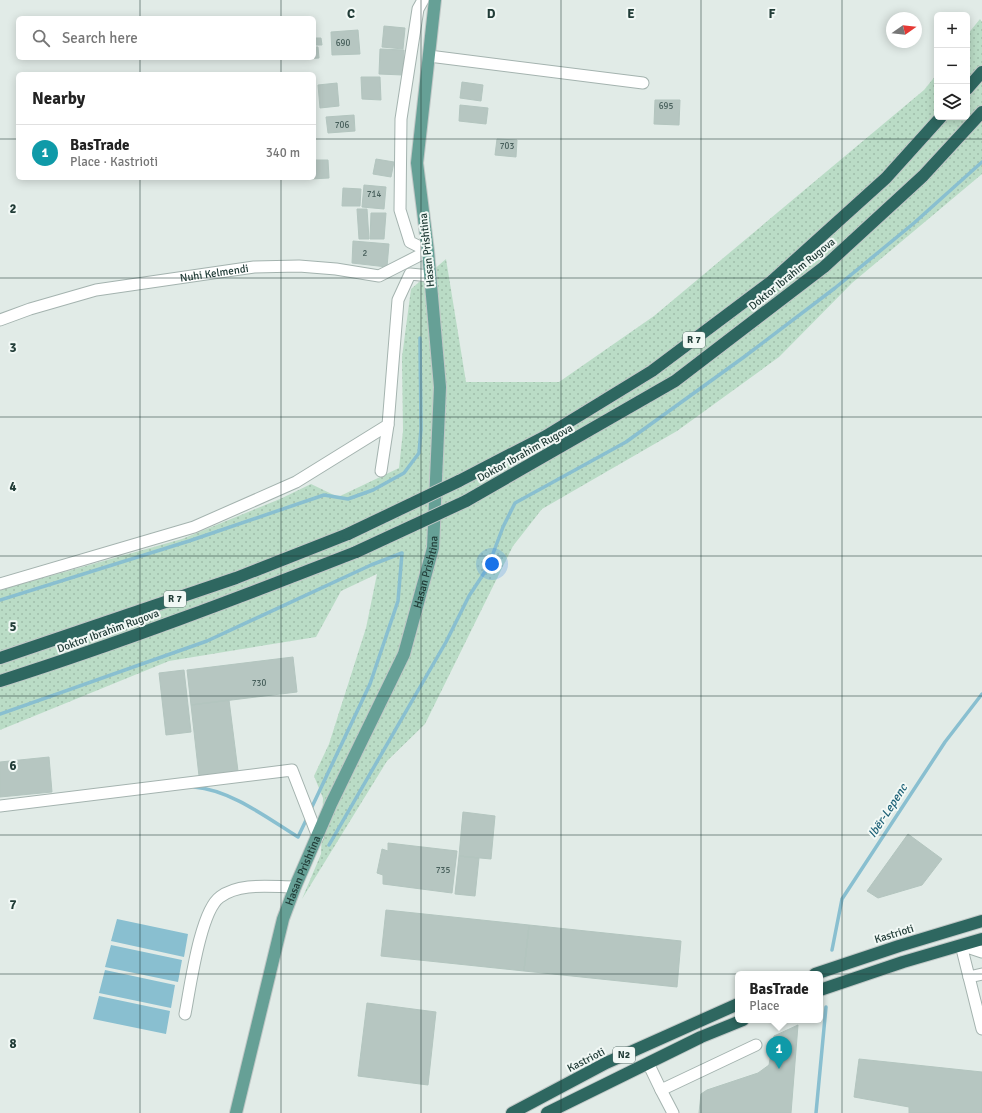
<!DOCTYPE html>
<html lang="en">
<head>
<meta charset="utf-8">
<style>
  :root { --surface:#fff; --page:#f2f2f2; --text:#222; --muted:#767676; --line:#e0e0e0; --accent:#0f766e }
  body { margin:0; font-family:Signika,sans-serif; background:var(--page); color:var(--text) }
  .controls { position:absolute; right:12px; top:12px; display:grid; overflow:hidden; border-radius:6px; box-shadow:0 2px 10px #0003 }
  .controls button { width:36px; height:36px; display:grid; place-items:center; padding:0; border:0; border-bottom:1px solid var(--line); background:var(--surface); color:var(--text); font:20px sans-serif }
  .compass { position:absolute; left:886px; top:12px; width:36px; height:36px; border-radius:50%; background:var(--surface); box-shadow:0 2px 10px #0003; rotate:76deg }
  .you { position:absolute; left:492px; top:564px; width:14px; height:14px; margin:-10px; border:3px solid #fff; border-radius:50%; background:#1a73e8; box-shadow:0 0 0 6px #1a73e833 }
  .badge { display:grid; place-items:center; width:26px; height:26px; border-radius:50%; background:var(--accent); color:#fff; font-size:13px; font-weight:700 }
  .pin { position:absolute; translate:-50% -33px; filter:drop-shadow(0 1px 2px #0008) }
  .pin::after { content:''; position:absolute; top:21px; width:14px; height:12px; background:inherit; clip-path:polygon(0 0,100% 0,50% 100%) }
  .popup { position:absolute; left:735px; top:971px; width:88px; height:52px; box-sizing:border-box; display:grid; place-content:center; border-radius:6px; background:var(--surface); filter:drop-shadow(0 1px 3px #0005); font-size:13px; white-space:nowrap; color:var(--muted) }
  .popup b { font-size:15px; color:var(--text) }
  .popup::after { content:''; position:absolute; left:50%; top:100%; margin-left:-8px; border:8px solid transparent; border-top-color:var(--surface) }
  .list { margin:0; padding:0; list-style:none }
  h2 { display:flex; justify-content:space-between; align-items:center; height:52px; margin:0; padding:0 16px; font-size:17px }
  h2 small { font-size:13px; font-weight:400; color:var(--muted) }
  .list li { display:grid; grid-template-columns:26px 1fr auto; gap:12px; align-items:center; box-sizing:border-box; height:56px; padding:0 16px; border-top:1px solid var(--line) }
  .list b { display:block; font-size:15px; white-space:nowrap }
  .list p { margin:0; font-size:13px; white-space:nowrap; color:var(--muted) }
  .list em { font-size:13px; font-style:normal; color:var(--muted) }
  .icon { flex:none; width:22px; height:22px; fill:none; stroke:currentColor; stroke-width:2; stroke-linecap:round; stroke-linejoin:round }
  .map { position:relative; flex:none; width:982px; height:1113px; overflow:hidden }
  .search { position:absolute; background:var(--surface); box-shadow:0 2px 10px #0003; left:16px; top:16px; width:300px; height:44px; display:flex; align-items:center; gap:10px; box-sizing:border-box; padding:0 14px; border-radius:6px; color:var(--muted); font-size:15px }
  .panel { position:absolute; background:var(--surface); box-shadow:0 2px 10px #0003; left:16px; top:72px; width:300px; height:108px; border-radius:6px }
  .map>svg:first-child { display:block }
</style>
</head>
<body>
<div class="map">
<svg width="982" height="1113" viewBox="0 0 982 1113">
  <defs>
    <pattern id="grass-dots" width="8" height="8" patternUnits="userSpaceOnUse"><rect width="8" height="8" fill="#badcc6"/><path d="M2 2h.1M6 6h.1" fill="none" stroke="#a0beab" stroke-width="1.8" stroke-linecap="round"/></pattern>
  </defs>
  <rect width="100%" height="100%" fill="#e1ebe7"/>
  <path fill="url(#grass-dots)" d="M980,19L982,22V174L852,283L779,357L677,431L542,509L513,546L425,724L387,761L302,899L321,854L323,798L314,776L329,744L366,628L377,574L341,591L316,637L169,661L0,730V590L182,539L280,499L311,484L338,497L399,468L403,431L402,357L411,289L446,259L466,382H559L654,316L924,90L937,74V117H967V35Z"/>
  <path fill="#89bfd0" d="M117,919L188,934L184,957L111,941Z
    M111,945L182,960L178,982L105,967Z
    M105,970L175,985L171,1008L99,993Z
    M99,996L170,1011L166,1034L93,1019Z"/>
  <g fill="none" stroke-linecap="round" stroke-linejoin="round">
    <path stroke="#89bfd0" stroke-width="3.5" d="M0,600L189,541L324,495L348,499L373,490L404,473L419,453L421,429L420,338
      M0,714L207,641L371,565L402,553L398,601L370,684L310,811
      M194,787C231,790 267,818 298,837L308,816
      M329,845L446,642L469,596L488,567L503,527L515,503L626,442L744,357L835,288L914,223L982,162
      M832,950L842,899L945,742L982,694
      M816,1113L826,1007"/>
  </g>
  <path fill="#b6c6c1" stroke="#b3c5bf" d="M384,26L405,28L403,49L382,47Z
    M358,30L360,54L332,55L331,32Z
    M314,38H321L322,45H314Z
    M314,47H318L319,58L304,59L314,58Z
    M380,49L404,50L403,75L379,74Z
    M361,77H380L381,100L362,99Z
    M462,82L483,85L481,101L460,98Z
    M337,83L339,106L320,108L318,85Z
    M655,100H680L679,125L654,124Z
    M460,105L488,108L486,124L459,121Z
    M354,115L355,131L328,133L326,117Z
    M497,139L517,140L516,157L495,155Z
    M376,159L394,162L391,177L373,174Z
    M314,160H328L329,178L310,179L314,178Z
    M364,185L386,187L384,209L362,207Z
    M343,188L361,189L360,206H342Z
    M357,209H367L369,239H359Z
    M371,213H386L384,239H370Z
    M353,241L389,244L387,267L352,263Z
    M293,657L297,692L191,705L187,670Z
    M184,670L191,732L166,735L159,673Z
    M229,700L238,771L199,776L191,705Z
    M49,757L52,792L0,797V762Z
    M463,812L495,816L491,859L459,856Z
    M908,834L942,859L922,885L878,898L867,891Z
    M388,843L457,851L452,893L383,884V875L377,873L382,849L388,851Z
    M459,856L479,858L475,896L455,894Z
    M386,910L529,925L524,971L381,956Z
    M529,925L681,941L677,987L524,971Z
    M367,1003L436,1012L428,1085L358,1076Z
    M798,1025L791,1113H699L701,1094L707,1090L758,1073L769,1065L774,1036Z
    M859,1059L982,1072V1113H909V1107L854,1097Z"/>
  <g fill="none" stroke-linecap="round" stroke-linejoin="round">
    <defs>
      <g id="minor">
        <path d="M423,0L418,9L401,119L400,210L410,242L428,251"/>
        <path d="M429,56L643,83"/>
        <path id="s1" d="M0,320L30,309L96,290L254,267L299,266L336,269L379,276L428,251"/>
        <path d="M381,471L388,425"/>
        <path d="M0,584L194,527L296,482L388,425L398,300L410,274L430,276"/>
        <path d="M0,806L292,770L318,837"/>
        <path d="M982,952L961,945L982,1029"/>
        <path d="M969,977L982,974"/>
        <path d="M185,1014C190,989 200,911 220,897C240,882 271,887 295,887"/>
        <path d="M648,1063L661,1090L756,1045"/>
        <path d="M661,1090L673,1113"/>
      </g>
      <g id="major">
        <path id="s2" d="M236,1113L283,919L295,887L331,804L404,654L433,548L440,387L428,251L417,163L435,0"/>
      </g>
      <path id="highway" d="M967,89L982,72
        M459,481L546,436L652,371L772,281L886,178L941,117
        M466,501L675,381L824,267L923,176L982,112
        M0,658L236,578L348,534
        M0,681C120,643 238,598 356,552
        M815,974L899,946L982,921
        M820,990L903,962L982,939
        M512,1113L606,1063L738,1004
        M547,1113L701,1037L743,1020"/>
    </defs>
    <use href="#minor" stroke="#a4b3af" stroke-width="13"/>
    <use href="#major" stroke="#c1c8c7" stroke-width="14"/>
    <use href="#highway" stroke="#c1c8c7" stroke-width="14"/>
    <use href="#minor" stroke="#fff" stroke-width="11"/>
    <use href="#major" stroke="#66a096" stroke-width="12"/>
    <use href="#highway" stroke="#2e6760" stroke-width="12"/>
    <defs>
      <path id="highway-bridge" d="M348,534L459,481
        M356,552L466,501"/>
    </defs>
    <use href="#highway-bridge" stroke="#c1c8c7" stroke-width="14" stroke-linecap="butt"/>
    <use href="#highway-bridge" stroke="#2e6760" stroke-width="12"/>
  </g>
  <path fill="none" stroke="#213c37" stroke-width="1" stroke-opacity="0.55" d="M140,0V18M281,0V18M421,0V1113M561,0V1113M701,0V1113M842,0V1113M140,58V74M281,58V74M0,139H18M314,139H982M140,178V1113M281,178V1113M0,278H982M0,417H982M0,556H982M0,696H982M0,835H982M0,974H982"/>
  <g text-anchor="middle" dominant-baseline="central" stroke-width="4" stroke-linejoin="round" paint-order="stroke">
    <g font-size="9" fill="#465e5a">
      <text x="343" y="43">690</text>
      <text x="666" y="106">695</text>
      <text x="342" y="125">706</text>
      <text x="507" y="146">703</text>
      <text x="374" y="194">714</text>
      <text x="365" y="253">2</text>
      <text x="259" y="683">730</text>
      <text x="443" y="870">735</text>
    </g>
    <g fill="#f1f8f5" stroke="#5f7470" stroke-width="1">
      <rect x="683" y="332" width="22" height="16" rx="3"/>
      <rect x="164" y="591" width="22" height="16" rx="3"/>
      <rect x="613" y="1047" width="22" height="16" rx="3"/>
    </g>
    <g font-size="10" font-weight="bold" fill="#213c37">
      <text x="694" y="340">R 7</text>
      <text x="175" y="599">R 7</text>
      <text x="624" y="1055">N2</text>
    </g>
    <g font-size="11" fill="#213c37" stroke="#f1f8f5">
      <text transform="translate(427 250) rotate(-96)">Hasan Prishtina</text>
      <text stroke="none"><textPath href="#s1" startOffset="220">Nuhi Kelmendi</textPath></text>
      <text transform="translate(792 274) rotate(-39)">Doktor Ibrahim Rugova</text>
      <text transform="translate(525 453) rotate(-29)">Doktor Ibrahim Rugova</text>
      <text stroke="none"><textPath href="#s2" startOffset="576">Hasan Prishtina</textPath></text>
      <text transform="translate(108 631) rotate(-20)">Doktor Ibrahim Rugova</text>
      <text stroke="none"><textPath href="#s2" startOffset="252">Hasan Prishtina</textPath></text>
      <text transform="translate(894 934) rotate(-17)">Kastrioti</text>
      <text transform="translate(586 1060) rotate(-27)">Kastrioti</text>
    </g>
    <g font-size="12" font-style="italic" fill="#1c6076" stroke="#f1f8f5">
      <text transform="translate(888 811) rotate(-57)">Ibër-Lepenc</text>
    </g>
  </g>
  <g font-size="13" text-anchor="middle" font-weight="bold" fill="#213c37" stroke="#f1f8f5" stroke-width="4" stroke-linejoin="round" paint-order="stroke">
    <text x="351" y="18">C</text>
    <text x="491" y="18">D</text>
    <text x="631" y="18">E</text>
    <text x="772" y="18">F</text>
    <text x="13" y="213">2</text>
    <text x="13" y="352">3</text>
    <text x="13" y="491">4</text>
    <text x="13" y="631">5</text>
    <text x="13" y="770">6</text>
    <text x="13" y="909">7</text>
    <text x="13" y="1048">8</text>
  </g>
</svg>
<div class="controls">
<button>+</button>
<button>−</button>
<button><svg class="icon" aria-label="layers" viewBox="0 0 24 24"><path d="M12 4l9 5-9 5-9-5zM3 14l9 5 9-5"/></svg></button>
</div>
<svg class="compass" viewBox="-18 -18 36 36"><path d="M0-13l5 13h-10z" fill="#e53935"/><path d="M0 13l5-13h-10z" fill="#767676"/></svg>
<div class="you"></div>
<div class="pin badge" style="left:779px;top:1069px;background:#0f9aa8">1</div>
<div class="popup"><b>BasTrade</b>Place</div>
<div class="search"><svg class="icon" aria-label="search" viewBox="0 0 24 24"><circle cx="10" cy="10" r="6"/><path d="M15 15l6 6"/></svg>Search here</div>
<section class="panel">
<h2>Nearby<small></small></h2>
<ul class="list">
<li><span class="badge" style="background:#0f9aa8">1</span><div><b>BasTrade</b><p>Place · Kastrioti</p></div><em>340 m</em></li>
</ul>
</section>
</div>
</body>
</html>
